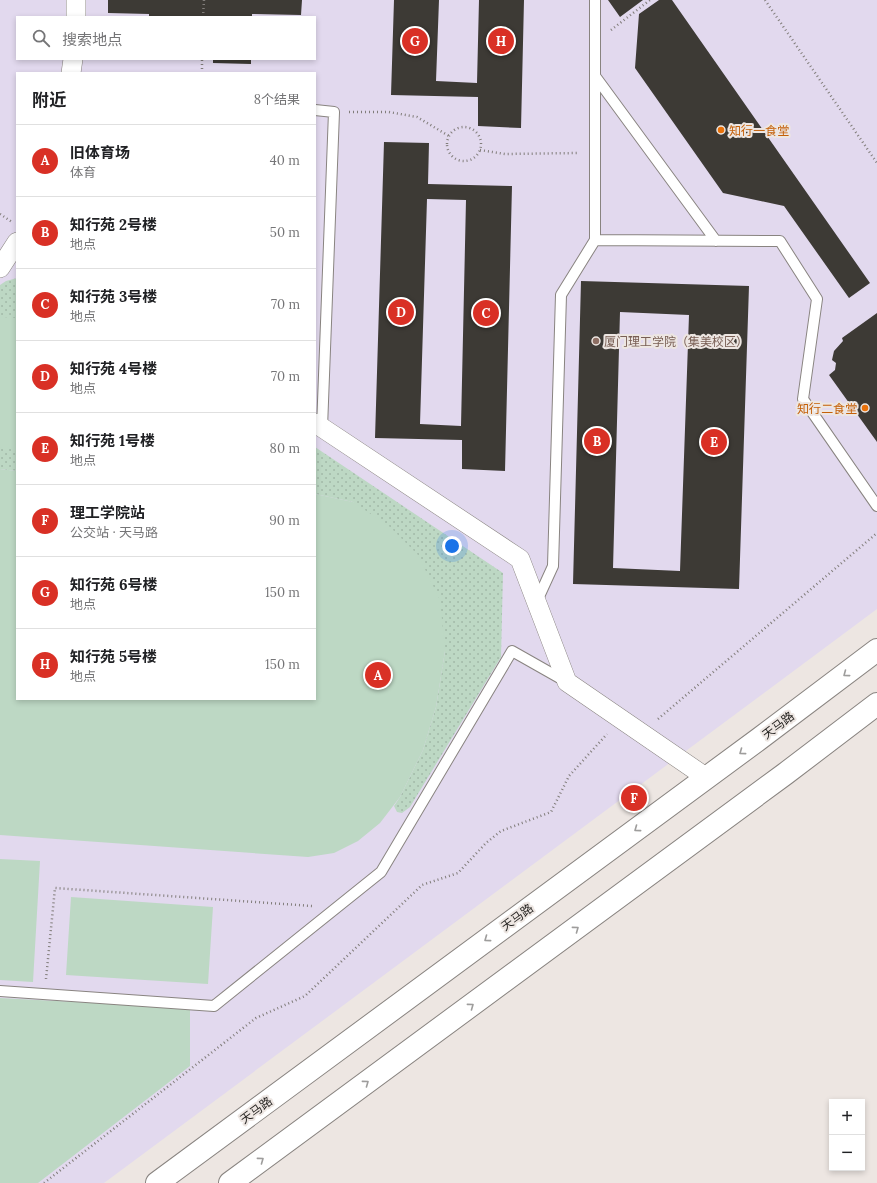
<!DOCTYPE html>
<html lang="zh">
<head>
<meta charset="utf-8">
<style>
  :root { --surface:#fff; --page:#f2f2f2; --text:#202124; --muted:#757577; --line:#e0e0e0; --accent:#d93025 }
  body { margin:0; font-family:Lora,"Noto Sans SC",serif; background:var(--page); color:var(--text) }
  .controls { position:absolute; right:12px; bottom:12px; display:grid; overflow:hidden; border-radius:0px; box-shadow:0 2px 6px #0003 }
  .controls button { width:36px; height:36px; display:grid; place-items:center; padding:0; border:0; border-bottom:1px solid var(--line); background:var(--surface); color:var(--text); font:20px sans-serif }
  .you { position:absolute; left:452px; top:546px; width:14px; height:14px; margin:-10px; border:3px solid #fff; border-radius:50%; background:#1a73e8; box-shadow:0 0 0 6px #1a73e833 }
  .badge { display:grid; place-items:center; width:26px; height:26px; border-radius:50%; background:var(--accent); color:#fff; font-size:13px; font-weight:700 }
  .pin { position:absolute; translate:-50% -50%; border:2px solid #fff; box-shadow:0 1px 4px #0006 }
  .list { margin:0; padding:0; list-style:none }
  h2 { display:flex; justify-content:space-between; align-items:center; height:52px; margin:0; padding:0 16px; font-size:17px }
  h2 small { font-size:13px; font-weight:400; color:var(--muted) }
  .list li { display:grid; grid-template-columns:26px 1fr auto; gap:12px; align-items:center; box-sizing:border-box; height:72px; padding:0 16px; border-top:1px solid var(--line) }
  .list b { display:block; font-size:15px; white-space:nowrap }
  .list p { margin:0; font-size:13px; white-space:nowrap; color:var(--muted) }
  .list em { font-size:13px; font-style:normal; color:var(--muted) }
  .icon { flex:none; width:22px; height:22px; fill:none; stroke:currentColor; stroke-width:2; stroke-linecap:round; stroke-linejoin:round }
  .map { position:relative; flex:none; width:877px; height:1183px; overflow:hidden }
  .search { position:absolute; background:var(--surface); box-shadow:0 2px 6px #0003; left:16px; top:16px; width:300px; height:44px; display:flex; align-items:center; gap:10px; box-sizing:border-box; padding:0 14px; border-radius:0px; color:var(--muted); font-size:15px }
  .panel { position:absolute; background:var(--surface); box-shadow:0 2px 6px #0003; left:16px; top:72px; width:300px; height:628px; border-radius:0px }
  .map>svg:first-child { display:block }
</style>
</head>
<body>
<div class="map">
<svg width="877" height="1183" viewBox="0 0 877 1183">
  <defs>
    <pattern id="grass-dots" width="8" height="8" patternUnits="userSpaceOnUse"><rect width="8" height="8" fill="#bdd8c4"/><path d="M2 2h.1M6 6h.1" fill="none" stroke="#a2b9a8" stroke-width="1.8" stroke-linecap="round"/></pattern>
  </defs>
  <rect width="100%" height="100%" fill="#ede6e2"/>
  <path fill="#e2d9ee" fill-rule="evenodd" d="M0,0H877V609L104,1183H0ZM17,17H315V59H17ZM17,73H315V699H17Z"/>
  <path fill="url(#grass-dots)" d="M17,278V471L0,469V285L6,281Z
    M315,447L503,573L501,657L410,807L402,813L397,812L394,806L400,797L423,750L436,707L445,651L353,502L315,494Z"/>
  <path fill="#bdd8c4" d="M0,317L17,318V449L0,447Z
    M0,469L17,471V699H315V494L353,502L390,527L418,555L440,600L445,651L436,707L423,750L400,797L380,823L358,841L334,853L308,857L0,835Z
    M0,859L40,861L33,982L0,980Z
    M71,897L213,907L208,984L66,975Z
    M0,998L190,1008V1066L38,1183H0Z"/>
  <path fill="#3d3a35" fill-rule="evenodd" d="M108,0H302L301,15L252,14V17H149V14L108,13Z
    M394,0H439L436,81L477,83L479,0H524L521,128L478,126V97L391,95Z
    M608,0H643L620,17Z
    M659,0H672L870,283L849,298L784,206L723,193L635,68L639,14Z
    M213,59H251V64L213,63Z
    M384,142L429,143L428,184L512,186L505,471L462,469V440L375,438ZM427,199L466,200L461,426L420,424Z
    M581,281L749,286L739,589L573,584ZM620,312L689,315L680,571L613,568Z
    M877,313V442L829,375L835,370L836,363L832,360L834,351L843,341L842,338Z"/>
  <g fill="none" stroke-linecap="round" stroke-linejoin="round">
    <defs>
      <path id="service" d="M595,76L716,241
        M315,110L334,112L322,428
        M595,240L780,241L817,299L803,399L877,506
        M537,601L553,566L561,295L595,240V0
        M0,991L214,1006L381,872L512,651L565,681"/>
      <path id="minor" d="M76,17V0
        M71,73L73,59
        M0,268L17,242
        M315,423L520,559L567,682L707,778"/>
      <path id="primary" d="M157,1183L759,739L877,650
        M230,1183L785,774L877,704"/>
    </defs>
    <use href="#service" stroke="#898480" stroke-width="12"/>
    <use href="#minor" stroke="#898480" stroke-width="20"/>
    <use href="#primary" stroke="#898480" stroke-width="24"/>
    <path stroke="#817d7a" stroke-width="2.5" stroke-dasharray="1 3" stroke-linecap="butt" d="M765,0L877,163
      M203,17L204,0
      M611,30L650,0
      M202,73V59
      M349,112H389L417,117L449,136
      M447 144a17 17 0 1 1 34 0a17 17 0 1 1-34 0Z
      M480,150L505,154L579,153
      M0,214L12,222
      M658,719L877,533
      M46,979L55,888L312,906
      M44,1183L256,1018L305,996L422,885L458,873L486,843L501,831L551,812L569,776L607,734"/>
    <use href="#service" stroke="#fff" stroke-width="10"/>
    <use href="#minor" stroke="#fff" stroke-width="19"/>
    <use href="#primary" stroke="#fff" stroke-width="22"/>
  </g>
  <defs><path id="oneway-chevron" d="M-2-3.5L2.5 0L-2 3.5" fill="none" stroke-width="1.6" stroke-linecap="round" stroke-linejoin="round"/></defs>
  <g stroke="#9e9d9c">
    <use href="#oneway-chevron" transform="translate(846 674) rotate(143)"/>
    <use href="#oneway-chevron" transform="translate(742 752) rotate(144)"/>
    <use href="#oneway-chevron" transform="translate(637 829) rotate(144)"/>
    <use href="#oneway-chevron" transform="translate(576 929) rotate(-36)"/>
    <use href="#oneway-chevron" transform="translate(487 939) rotate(144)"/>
    <use href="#oneway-chevron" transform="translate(471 1006) rotate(-36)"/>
    <use href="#oneway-chevron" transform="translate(366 1083) rotate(-36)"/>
    <use href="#oneway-chevron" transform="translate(261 1160) rotate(-36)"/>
  </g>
  <g fill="#e8710a" stroke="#ede6e2" stroke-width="1.5">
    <circle cx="721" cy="130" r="4"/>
    <circle cx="865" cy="408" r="4"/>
  </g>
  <circle fill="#8d6e63" stroke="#ede6e2" stroke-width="1.5" cx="596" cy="341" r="4"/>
  <g text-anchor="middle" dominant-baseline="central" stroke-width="4" stroke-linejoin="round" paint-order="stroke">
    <g font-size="12" fill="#c56008" stroke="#ede6e2" text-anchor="start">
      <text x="729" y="130">知行一食堂</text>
      <text x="857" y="408" text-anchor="end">知行二食堂</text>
    </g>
    <g font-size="12" fill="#785e54" stroke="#ede6e2" text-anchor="start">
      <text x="604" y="341">厦门理工学院（集美校区）</text>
    </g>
    <g font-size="12" fill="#272523" stroke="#ede6e2">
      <text transform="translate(778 725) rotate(-37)">天马路</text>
      <text transform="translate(517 917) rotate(-36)">天马路</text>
      <text transform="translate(256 1110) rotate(-36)">天马路</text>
    </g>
  </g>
</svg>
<div class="controls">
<button>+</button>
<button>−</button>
</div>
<div class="you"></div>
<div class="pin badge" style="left:378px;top:675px">A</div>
<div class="pin badge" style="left:597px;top:441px">B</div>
<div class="pin badge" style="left:486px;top:313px">C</div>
<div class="pin badge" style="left:401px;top:312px">D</div>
<div class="pin badge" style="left:714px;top:442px">E</div>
<div class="pin badge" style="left:634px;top:798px">F</div>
<div class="pin badge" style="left:415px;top:41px">G</div>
<div class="pin badge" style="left:501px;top:41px">H</div>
<div class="search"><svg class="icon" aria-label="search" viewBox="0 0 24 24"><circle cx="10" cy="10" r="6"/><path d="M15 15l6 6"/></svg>搜索地点</div>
<section class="panel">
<h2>附近<small>8个结果</small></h2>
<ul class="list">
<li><span class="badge">A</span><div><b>旧体育场</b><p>体育</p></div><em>40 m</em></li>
<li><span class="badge">B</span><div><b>知行苑 2号楼</b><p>地点</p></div><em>50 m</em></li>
<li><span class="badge">C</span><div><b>知行苑 3号楼</b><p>地点</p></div><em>70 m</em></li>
<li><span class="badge">D</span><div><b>知行苑 4号楼</b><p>地点</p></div><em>70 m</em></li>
<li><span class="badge">E</span><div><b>知行苑 1号楼</b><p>地点</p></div><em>80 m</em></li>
<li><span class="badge">F</span><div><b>理工学院站</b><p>公交站 · 天马路</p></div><em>90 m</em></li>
<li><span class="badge">G</span><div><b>知行苑 6号楼</b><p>地点</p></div><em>150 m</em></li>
<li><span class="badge">H</span><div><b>知行苑 5号楼</b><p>地点</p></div><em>150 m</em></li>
</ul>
</section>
</div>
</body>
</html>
